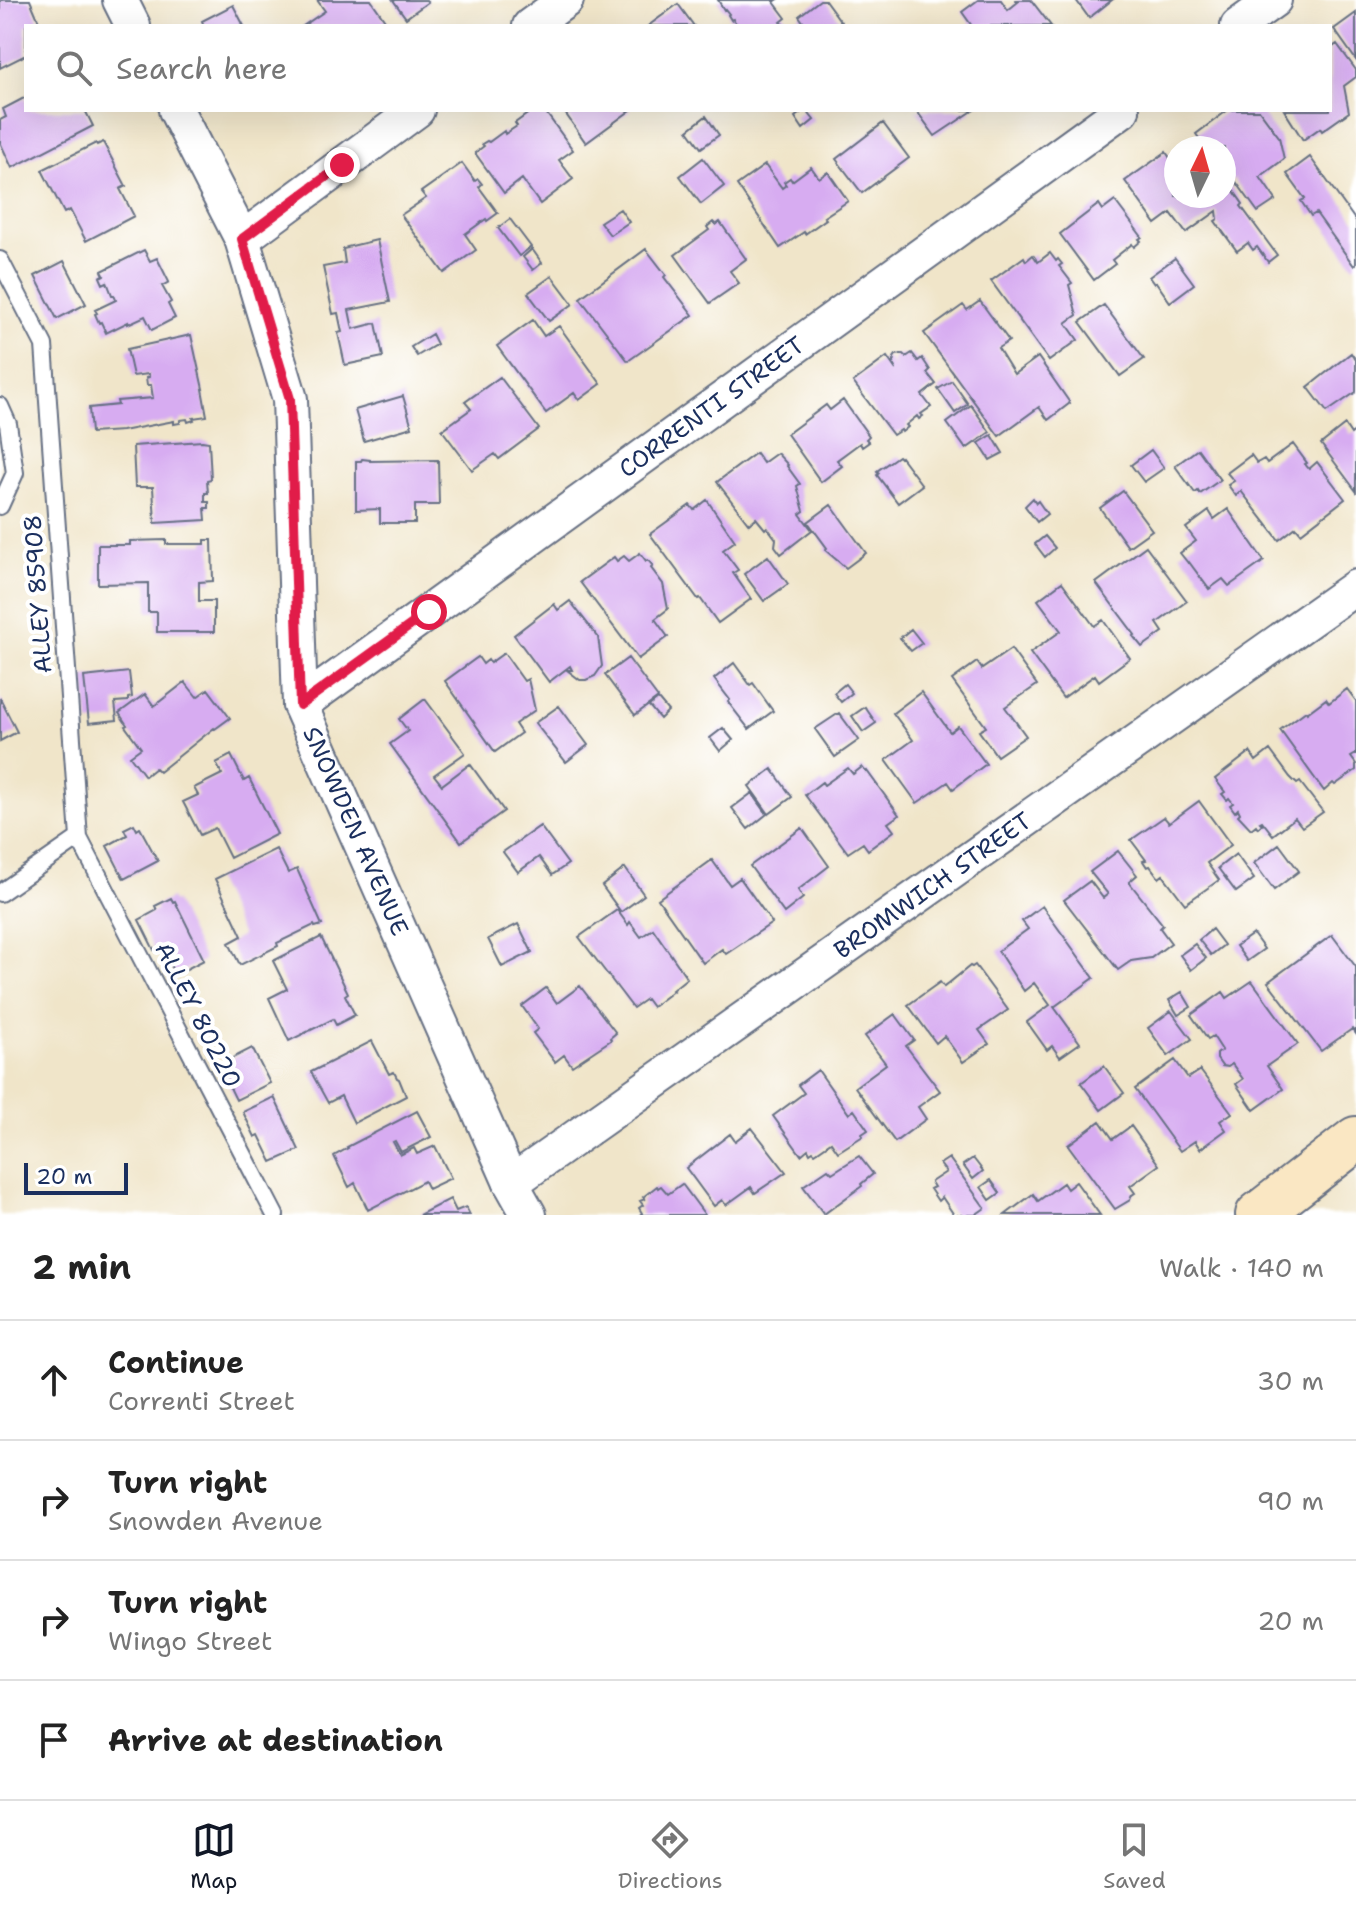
<!DOCTYPE html>
<html lang="en">
<head>
<meta charset="utf-8">
<style>
  :root { --surface:#fff; --page:#f6f6f6; --text:#222; --muted:#767676; --line:#e0e0e0; --accent:#111827 }
  body { margin:0; font-family:"Shantell Sans",sans-serif; background:var(--page); color:var(--text) }
  .compass { position:absolute; left:1164px; top:136px; width:72px; height:72px; border-radius:50%; background:var(--surface); box-shadow:0 8px 32px #0002; rotate:5deg }
  .scale { position:absolute; left:24px; bottom:20px; width:104px; box-sizing:border-box; padding-left:8px; border:4px solid #1b2f5e; border-top:0; font-size:22px; line-height:28px; white-space:nowrap; color:#1b2f5e; -webkit-text-stroke:6px #fff; paint-order:stroke }
  .stop { position:absolute; width:24px; height:24px; margin:-18px; border:6px solid #e11d48; border-radius:50%; background:#fff }
  .stop.end { background:#e11d48; border-color:#fff; box-shadow:0 2px 8px #0008 }
  .list { margin:0; padding:0; list-style:none }
  h2 { display:flex; justify-content:space-between; align-items:center; height:104px; margin:0; padding:0 32px; font-size:34px }
  h2 small { font-size:26px; font-weight:400; color:var(--muted) }
  .list li { display:grid; grid-template-columns:52px 1fr auto; gap:24px; align-items:center; box-sizing:border-box; height:120px; padding:0 32px; border-top:2px solid var(--line) }
  .list b { display:block; font-size:30px; white-space:nowrap }
  .list p { margin:0; font-size:26px; white-space:nowrap; color:var(--muted) }
  .list em { font-size:26px; font-style:normal; color:var(--muted) }
  .icon { flex:none; width:44px; height:44px; fill:none; stroke:currentColor; stroke-width:2; stroke-linecap:round; stroke-linejoin:round }
  .map { position:relative; flex:none; width:1356px; height:1215px; overflow:hidden }
  .search { position:absolute; background:var(--surface); box-shadow:0 8px 32px #0002; left:24px; right:24px; top:24px; height:88px; display:flex; align-items:center; gap:20px; box-sizing:border-box; padding:0 28px; border-radius:0px; color:var(--muted); font-size:30px }
  .sheet { height:584px; background:var(--surface) }
  nav { display:flex; justify-content:space-around; align-items:center; box-sizing:border-box; height:112px; border-top:2px solid var(--line); background:var(--surface); font-size:22px; color:var(--muted) }
  nav a { display:grid; justify-items:center; gap:4px }
  nav .on { color:var(--accent) }
  .map>svg:first-child { display:block }
</style>
</head>
<body>
<div class="map">
<svg width="1356" height="1215" viewBox="0 0 1356 1215">
  <rect width="100%" height="100%" fill="#fff"/>
  <filter id="ink" filterUnits="userSpaceOnUse"><feTurbulence type="fractalNoise" baseFrequency=".0125" numOctaves="2"/><feDisplacementMap in="SourceGraphic" scale="16" xChannelSelector="R" yChannelSelector="G"/><feConvolveMatrix kernelMatrix="1 2 1 2 8 2 1 2 1" color-interpolation-filters="sRGB"/></filter>
  <filter id="wash" filterUnits="userSpaceOnUse"><feTurbulence type="fractalNoise" baseFrequency=".006" numOctaves="4" result="noise"/><feDisplacementMap in="SourceGraphic" scale="32" xChannelSelector="R" yChannelSelector="G"/><feGaussianBlur stdDeviation="1.8" result="paint"/><feColorMatrix in="noise" values="0 0 0 0 0 0 0 0 0 0 0 0 0 0 0 0 0 1.4 0 .05"/><feComposite in="paint" operator="in"/></filter>
  <g filter="url(#wash)">
    <rect width="100%" height="100%" fill="#f0e5c9"/>
    <g id="blocks">
      <path fill="#d7acf1" d="M2,0H30L41,26H26V55L0,68V1Z
        M317,0H371L389,26H303L325,11Z
        M393,0H426L428,2L406,18Z
        M718,0H777L774,2L786,18L781,22L785,26H738L733,19L731,20L728,15L729,14L725,9L724,10Z
        M820,0H825L844,26H806L799,16Z
        M978,0H1001L1008,10L1018,2L1016,0H1031L1051,26H972L962,12Z
        M1076,0H1112L1089,18Z
        M678,4L694,26H648Z
        M233,5L244,26H204L202,21Z
        M1356,13V60L1334,29Z
        M1337,44L1356,70V77L1344,86L1349,112L1322,131L1320,128L1303,140L1284,110H1330V49Z
        M26,97V110H85L93,126L12,168L0,142V120L6,117L3,109Z
        M533,110H544L573,150L559,160L573,179L540,204L522,179L504,193L475,153L484,146L482,144L487,141L489,142L504,131L505,134L517,126L515,123Z
        M563,110H631L586,143Z
        M804,110H806L814,120L803,129L795,117Z
        M916,110H974L935,136Z
        M1228,110H1259L1279,137L1284,159L1260,177L1276,200L1258,212L1234,179L1231,181L1224,172V148H1206L1196,134Z
        M706,116L719,135L701,148L688,130Z
        M883,123L909,158L862,193L836,159Z
        M103,142L126,186L120,189L134,216L86,241L70,210L64,213L42,170L96,143L97,145Z
        M1166,152L1172,161L1176,158V196H1224V177L1243,204L1241,206L1277,255L1268,262L1257,247L1253,250L1248,243L1237,251L1215,221L1218,219L1217,211L1186,233L1171,213L1156,224L1125,181Z
        M1310,157L1356,221V264L1354,266L1316,213L1311,216L1301,201L1305,199L1287,174Z
        M703,158L724,186L701,204L680,176Z
        M462,163L475,181L478,179L482,184L479,187L498,213L487,221L486,219L465,234L476,250L444,273L401,215L426,198L421,192Z
        M765,165L782,188L786,185L784,182L790,178L792,181L811,167L819,178L828,172L848,201L824,217L826,219L805,234L804,232L780,248L737,185Z
        M1115,201L1142,237L1139,239L1141,241L1134,247L1132,244L1112,260L1115,264L1094,280L1060,234L1099,204L1103,210Z
        M620,209L629,222L610,235L600,222Z
        M510,219L531,247L519,256L498,228Z
        M713,222L716,225L720,222L746,259L730,271L739,283L710,303L675,255L709,230L707,227Z
        M377,240L390,302L349,310L353,329L376,323L383,357L345,365L338,333L342,332L338,313L333,314L323,267L345,263L343,249L348,248L347,247Z
        M532,249L542,263L533,270L523,257Z
        M646,249L666,275L664,277L693,315L628,361L580,298Z
        M144,250L150,261L157,258L169,282L162,286L171,302L168,304L175,318L152,330L145,316L128,324V322L106,333L101,322L99,323L95,314L97,313L95,310L116,300L114,295H112L107,282L103,284L100,277L104,275L102,271Z
        M1050,253L1056,261L1058,259L1062,264L1059,266L1072,283L1069,285L1077,315L1066,323L1078,340L1049,361L991,281L1024,257L1026,261L1033,255L1038,262Z
        M1175,258L1194,284L1170,302L1156,282L1154,284L1149,277Z
        M64,261L86,304L57,319L35,276Z
        M552,276L573,304L549,321L528,293Z
        M980,301L1009,341L998,348L1014,374L1038,357L1070,403L1048,420L1039,407L999,436L924,333L963,305L967,310Z
        M1104,305L1144,359L1120,376L1080,322Z
        M533,320L544,336L559,326L601,384L579,400L574,393L546,413L497,346Z
        M432,334L437,344L417,356L411,347Z
        M191,335L203,389H202L207,416L193,418L194,420L188,422L187,419L180,420V423L174,424V421L122,431L91,433L89,408L118,405L117,401L153,398L151,385H147L146,378L149,377V374L133,376L127,349Z
        M912,353L918,361L922,358L930,370L927,373L936,384L922,395L931,407L921,414L923,416L919,419L917,416L906,425L908,427L902,432L901,430L893,435L853,382L887,357L896,370L893,364L894,358L896,355L903,354L906,357Z
        M1351,353L1356,360V392L1327,412L1308,387Z
        M500,377L539,429L499,459L495,454L472,470L442,430L471,409L465,402Z
        M952,381L968,404L955,413L938,389Z
        M403,396L412,427L364,441L355,410Z
        M843,400L869,436L866,439L869,442L862,447L860,443L837,460L842,466L821,482L787,434L826,405L830,410Z
        M971,405L990,432L966,449L947,423Z
        M1345,425L1351,434L1356,430V491L1321,444Z
        M992,435L1003,453L990,460L979,443Z
        M202,441L209,442L211,479L207,480L208,493H205V502H209V508H205L206,520L155,523L153,487H135L133,446Z
        M1293,444L1307,463L1305,464L1309,469L1317,462L1345,499L1301,533L1296,527L1279,540L1241,491L1236,496L1228,485L1234,481L1227,473L1251,455L1257,463L1264,459L1267,463Z
        M1198,449L1220,480L1200,494L1198,491L1195,493L1175,466Z
        M1151,450L1164,468L1144,482L1131,465Z
        M756,453L763,463L777,453L788,465L787,466L800,484L797,486L804,511L800,514L812,530L781,554L775,546L776,539L767,527L765,529L756,518L749,524L717,482Z
        M898,456L900,458L901,457L922,485L898,503L877,475L879,473L877,471Z
        M362,459L370,460V461L438,460L439,505H415V523H380V509L356,510V461H361Z
        M1123,491L1152,530L1128,547L1100,508Z
        M1033,498L1036,503L1038,501L1047,514L1037,522L1025,506Z
        M707,500L735,541L723,550L738,570L733,573L751,599L718,623L700,598L698,599L650,534L690,505L694,510Z
        M831,505L866,553L846,568L825,550L827,548L808,522Z
        M1228,509L1264,561L1229,586L1223,579L1209,589L1189,562L1188,563L1180,553L1196,541L1186,528L1209,511L1214,519Z
        M1045,536L1055,548L1045,557L1035,544Z
        M166,540V544H205V540H212L213,581L199,582V601H214V632H157V612H148V583L98,584V545H130V541Z
        M1146,546L1187,601L1157,623L1163,632L1142,647L1133,636L1135,635L1096,583Z
        M640,553L646,561L648,560L653,566L651,568L663,584L668,609L655,619L668,637L638,659L580,582L614,557L617,561L624,556L629,561Z
        M768,556L788,584L764,601L744,574Z
        M1062,582L1094,626L1103,620L1130,658L1099,681L1095,675L1063,698L1030,653L1061,631L1038,600Z
        M570,601L598,637L602,666L595,676L586,680H580L567,670H572L570,666L549,682L514,635L554,604L558,610Z
        M911,629L922,643L911,651L900,638Z
        M1011,649L1037,685L1005,707L1026,736L997,756L979,731L986,727L952,680L977,662L982,669Z
        M504,653L524,681L528,679L535,710L515,724L521,733L495,752L445,681L478,657L483,664L488,660L490,663Z
        M628,658L658,698L635,715L605,675Z
        M734,663L750,685L753,683L773,711L749,729L728,702L730,700L714,679Z
        M129,672L132,697L128,698V701L115,702L117,720L89,723L84,677Z
        M185,682L197,697L208,689L230,718L215,729L214,728L159,772L155,768L145,776L130,756L141,748L125,726L127,725L119,713L145,694L154,706Z
        M845,684L852,693L841,702L834,693Z
        M1347,689L1356,701V754L1351,757L1356,764V770L1335,785L1333,783L1324,791L1280,730L1306,711L1307,713L1326,699L1329,703Z
        M921,692L950,732L958,726L986,764L953,789L948,782L917,803L886,760L913,740L893,713Z
        M0,698L17,732L0,741Z
        M425,699L465,753L434,775L442,785L470,764L504,811L461,842L390,744L408,731L399,719Z
        M658,699L668,711L660,719L649,706Z
        M559,706L588,745L566,762L535,723Z
        M865,707L876,723L863,732L852,716Z
        M839,713L859,740L835,757L815,729Z
        M723,728L733,740L720,751L710,738Z
        M1270,750L1290,777L1297,784L1300,782L1323,812L1302,827L1295,818L1273,835L1262,821L1260,822L1262,824L1258,828L1256,825L1251,829L1238,815L1240,813L1238,809L1235,812L1230,805L1233,803L1229,798L1227,800L1222,794L1225,792L1215,779L1250,752L1256,761Z
        M231,755L244,781L249,778L277,834L230,858L215,828L200,835L183,802L198,795L194,788L222,774L216,763Z
        M862,767L866,772L867,771L899,815L888,823L894,831L868,850L863,843L848,853L805,795L822,782L824,785L848,768L853,774Z
        M772,769L792,797L769,814L749,786Z
        M752,793L767,814L748,829L732,808Z
        M1199,801L1231,845L1207,863L1219,880L1185,904L1163,875L1159,878L1150,866L1147,867L1143,861L1146,860L1131,840L1164,817L1169,823Z
        M134,824L137,830L140,828L158,861L124,879L107,846L127,835L124,829Z
        M540,826L568,864L552,875L539,857L518,872L503,852Z
        M802,828L829,866L798,890L803,898L784,913L750,866Z
        M1279,844L1299,871L1274,890L1254,863Z
        M276,849L288,873L297,869L322,925L315,927L314,925L277,943L278,946L240,965L229,943L242,936L215,879Z
        M1118,851L1137,875L1129,882L1163,925L1160,928L1171,943L1151,958L1131,961L1118,970L1064,900L1090,881L1103,898L1108,894L1090,872Z
        M1236,854L1254,879L1236,892L1218,868Z
        M712,860L730,885L740,878L772,923L726,954L722,949L703,963L658,899Z
        M625,868L644,895L621,912L602,886Z
        M171,898L173,902L175,901L204,960L175,975L161,947L154,950L139,920L157,910L155,906Z
        M1042,906L1094,978L1054,1007L1080,1043L1060,1057L1052,1046L1047,1050L1027,1022L1050,1005L1034,983L1024,991L998,951L1028,929L1022,921Z
        M617,910L628,925L630,922L641,937L653,929L687,978L672,990L673,991L652,1007L646,999L633,1008L579,937Z
        M518,924L532,952L502,967L488,939Z
        M1212,929L1224,945L1211,955L1199,940Z
        M1253,934L1264,949L1247,961L1236,946Z
        M1332,935L1356,967V1034L1352,1029L1321,1051L1268,982Z
        M321,937L348,993L345,995L355,1015L336,1025L333,1019L289,1041L269,998L287,989L273,961Z
        M1195,944L1206,958L1191,970L1180,955Z
        M975,965L1008,1010L979,1030L989,1044L963,1062L944,1036L936,1043L908,1005L940,982L944,987L970,966L972,967Z
        M1252,981L1298,1044L1267,1066L1283,1089L1254,1110L1236,1084L1243,1079L1232,1064L1228,1067L1222,1066L1217,1059V1054L1222,1050L1213,1036L1208,1039L1191,1015L1223,992L1227,998Z
        M580,986L616,1033L610,1038L611,1040L572,1066L564,1055L555,1062L533,1033L538,1029L522,1006L546,988L557,1003Z
        M1182,992L1191,1007L1178,1015L1169,1000Z
        M1171,1011L1192,1039L1168,1056L1148,1028Z
        M895,1014L914,1040L906,1046L940,1091L918,1107L926,1119L895,1142L855,1087L886,1064L865,1036Z
        M372,1041L389,1074L394,1072L397,1078L399,1079L406,1096L354,1123L341,1096L328,1103L311,1072Z
        M252,1048L270,1083L236,1100L219,1065Z
        M1175,1060L1188,1078L1200,1070L1232,1113L1220,1121L1226,1130L1200,1149L1195,1141L1180,1151L1135,1089Z
        M1104,1066L1124,1093L1101,1110L1081,1083Z
        M818,1070L849,1114L854,1110L868,1130L862,1134L863,1136L838,1152L831,1142L815,1153L813,1151L810,1153L808,1149L801,1155L773,1116L804,1093L798,1085Z
        M274,1097L299,1150L272,1162L259,1135L255,1137L243,1112Z
        M417,1111L431,1137L401,1152L395,1141L393,1142L400,1155L414,1148L417,1154L435,1146L451,1178L428,1189L424,1181L368,1210L355,1183L349,1187L334,1156L348,1148L347,1147Z
        M1100,1121L1113,1139L1131,1126L1159,1165L1130,1186L1135,1193L1132,1195L1130,1200L1115,1209L1068,1145Z
        M752,1128L786,1172L755,1193L751,1187L726,1205L722,1200L714,1206L686,1168L730,1134L735,1141Z
        M859,1156L873,1174L861,1184L862,1186L824,1214L803,1186L828,1169L832,1173Z
        M949,1158L985,1208L975,1215H954L942,1197L938,1201L930,1189L934,1187L931,1182L946,1172L940,1164Z
        M973,1158L983,1171L973,1179L963,1165Z
        M991,1180L1000,1193L990,1200L981,1187Z
        M1076,1182L1100,1215H1005L1033,1194L1038,1201L1063,1183L1067,1189Z
        M682,1184L705,1215H640L642,1213L639,1208L643,1205L640,1201L645,1199L643,1197L657,1186L658,1188L661,1186L668,1194Z
        M450,1199L456,1211L466,1207L470,1215H419Z"/>
    </g>
  </g>
  <g filter="url(#ink)">
    <use href="#blocks" fill-opacity="0" stroke="#666f83" stroke-width="2"/>
    <g fill="none" stroke-linecap="round" stroke-linejoin="round">
      <defs>
        <path id="lane" d="M0,260L44,345L79,838L275,1215
          M0,406L8,424L15,473L0,506
          M0,893L79,838"/>
        <g id="street">
          <path d="M120,0L133,26"/>
          <path d="M530,26L566,0"/>
          <path d="M1238,26L1274,0"/>
          <path id="s1" d="M176,110L242,239L290,399L300,705L511,1183L529,1215"/>
          <path d="M242,239L417,110"/>
          <path id="s2" d="M300,705L1122,110"/>
          <path id="s3" d="M511,1183L1356,587"/>
        </g>
        <path id="secondary" d="M1258,1215L1356,1139"/>
      </defs>
      <use href="#lane" stroke="#666f83" stroke-width="20"/>
      <use href="#street" stroke="#666f83" stroke-width="38"/>
      <use href="#secondary" stroke="#666f83" stroke-width="48"/>
      <use href="#lane" stroke="#fff" stroke-width="16"/>
      <use href="#street" stroke="#fff" stroke-width="34"/>
      <use href="#secondary" stroke="#fae7c3" stroke-width="44"/>
    </g>
  </g>
  <g fill="none" stroke-linecap="round" stroke-linejoin="round" filter="url(#ink)">
    <path stroke="#e11d48" stroke-width="10" d="M342,165L242,239L290,399L300,705L429,612"/>
  </g>
  <g text-anchor="middle" dominant-baseline="central" stroke-width="8" stroke-linejoin="round" paint-order="stroke">
    <g font-size="24" fill="#1b2f5e" stroke="#fff">
      <text stroke="none"><textPath href="#s2" startOffset="508">CORRENTI STREET</textPath></text>
      <text transform="translate(38 594) rotate(-94)">ALLEY 85908</text>
      <text stroke="none"><textPath href="#s1" startOffset="756">SNOWDEN AVENUE</textPath></text>
      <text stroke="none"><textPath href="#s3" startOffset="516">BROMWICH STREET</textPath></text>
      <text transform="translate(198 1015) rotate(63)">ALLEY 80220</text>
    </g>
  </g>
</svg>
<svg class="compass" viewBox="-18 -18 36 36"><path d="M0-13l5 13h-10z" fill="#e53935"/><path d="M0 13l5-13h-10z" fill="#767676"/></svg>
<div class="scale">20 m</div>
<div class="stop" style="left:429px;top:612px"></div>
<div class="stop end" style="left:342px;top:165px"></div>
<div class="search"><svg class="icon" aria-label="search" viewBox="0 0 24 24"><circle cx="10" cy="10" r="6"/><path d="M15 15l6 6"/></svg>Search here</div>
</div>
<section class="sheet">
<h2>2 min<small>Walk · 140 m</small></h2>
<ul class="list">
<li><svg class="icon" aria-label="ahead" viewBox="0 0 24 24"><path d="M12 20V5M6 11l6-6 6 6"/></svg><div><b>Continue</b><p>Correnti Street</p></div><em>30 m</em></li>
<li><svg class="icon" aria-label="right" viewBox="0 0 24 24"><path d="M7 20v-9h11M14 6l5 5-5 5"/></svg><div><b>Turn right</b><p>Snowden Avenue</p></div><em>90 m</em></li>
<li><svg class="icon" aria-label="right" viewBox="0 0 24 24"><path d="M7 20v-9h11M14 6l5 5-5 5"/></svg><div><b>Turn right</b><p>Wingo Street</p></div><em>20 m</em></li>
<li><svg class="icon" aria-label="arrive" viewBox="0 0 24 24"><path d="M6 21V4h12l-3 4 3 4H6"/></svg><div><b>Arrive at destination</b></div></li>
</ul>
</section>
<nav>
<a class="on"><svg class="icon" aria-label="map" viewBox="0 0 24 24"><path d="M3 6l6-2 6 2 6-2v14l-6 2-6-2-6 2zM9 4v14M15 6v14"/></svg>Map</a>
<a><svg class="icon" aria-label="directions" viewBox="0 0 24 24"><path d="M12 3l9 9-9 9-9-9zM9 14v-3h6M13 9l2 2-2 2"/></svg>Directions</a>
<a><svg class="icon" aria-label="saved" viewBox="0 0 24 24"><path d="M7 4h10v16l-5-4-5 4z"/></svg>Saved</a>
</nav>
</body>
</html>
